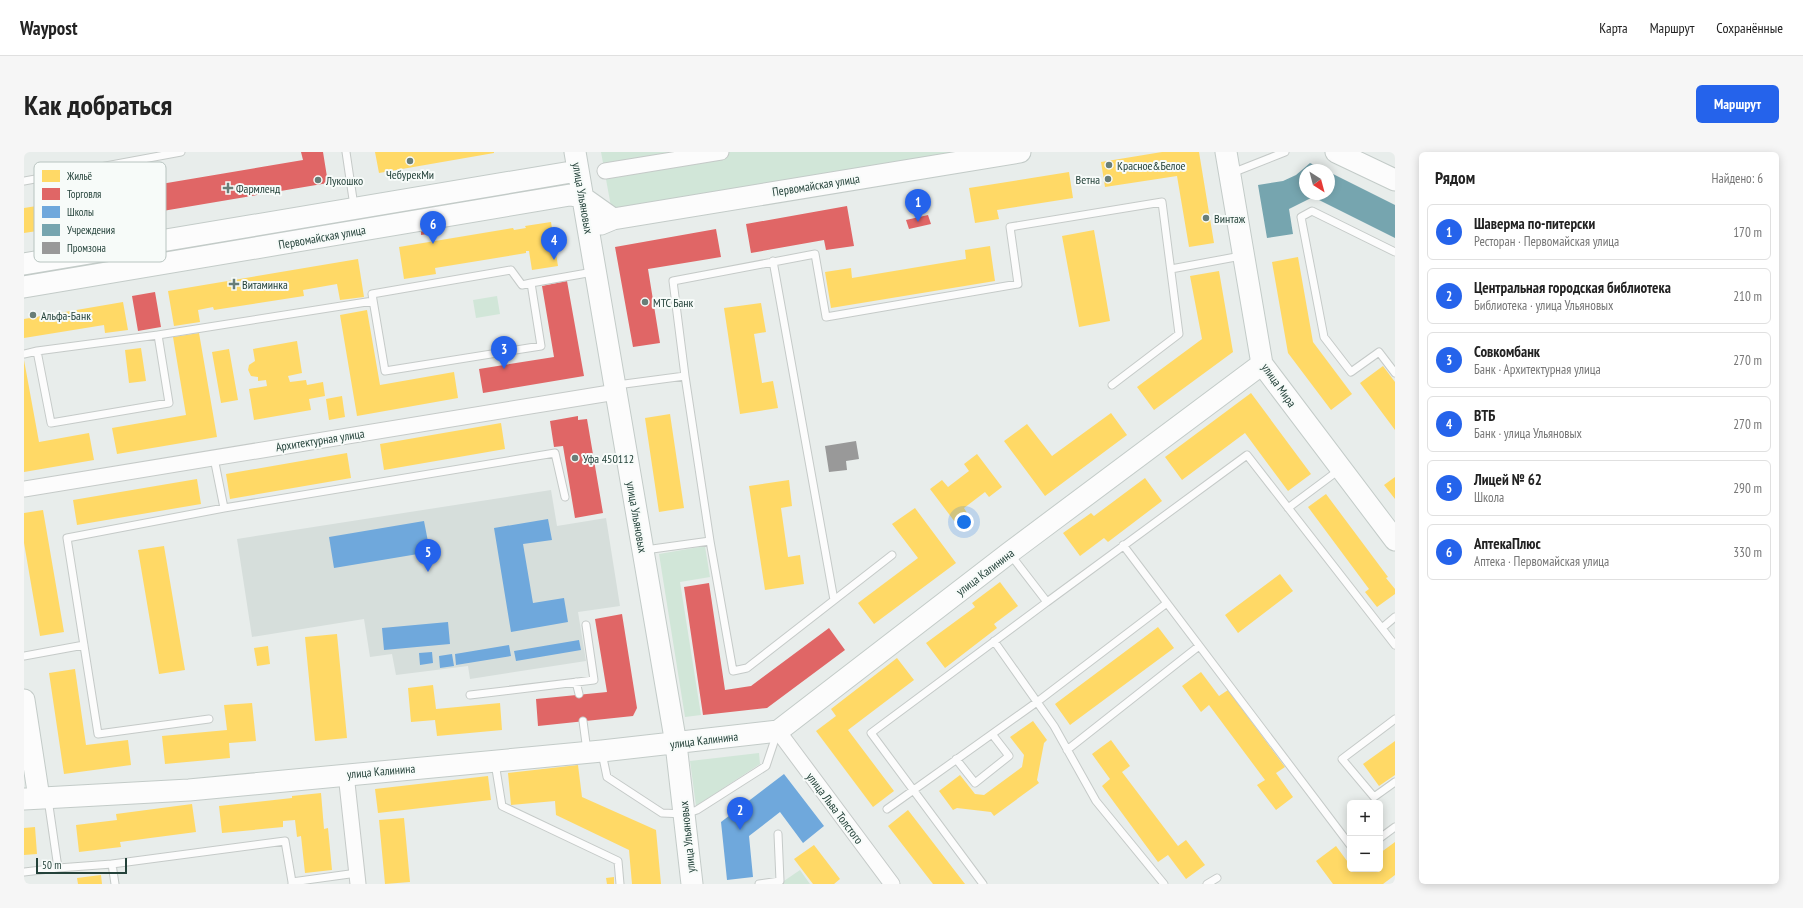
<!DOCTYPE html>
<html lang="ru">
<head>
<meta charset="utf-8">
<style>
  :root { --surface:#fff; --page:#f6f6f6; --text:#222; --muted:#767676; --line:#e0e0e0; --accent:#2563eb }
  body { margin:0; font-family:"PT Sans Narrow",sans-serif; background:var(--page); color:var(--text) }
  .controls { position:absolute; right:12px; bottom:12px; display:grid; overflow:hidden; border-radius:6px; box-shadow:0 2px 10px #0003 }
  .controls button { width:36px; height:36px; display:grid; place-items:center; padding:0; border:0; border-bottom:1px solid var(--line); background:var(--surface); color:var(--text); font:20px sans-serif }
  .compass { position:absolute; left:1275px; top:12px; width:36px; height:36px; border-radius:50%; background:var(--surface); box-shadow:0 2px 10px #0003; rotate:144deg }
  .scale { position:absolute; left:12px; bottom:10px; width:91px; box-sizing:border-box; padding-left:4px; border:2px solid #24423a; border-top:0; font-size:11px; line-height:14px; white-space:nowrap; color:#24423a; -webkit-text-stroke:3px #f7fbf9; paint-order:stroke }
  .you { position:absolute; left:940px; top:370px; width:14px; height:14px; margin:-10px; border:3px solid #fff; border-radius:50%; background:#1a73e8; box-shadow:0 0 0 6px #1a73e833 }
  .badge { display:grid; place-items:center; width:26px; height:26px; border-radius:50%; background:var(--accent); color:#fff; font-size:13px; font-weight:700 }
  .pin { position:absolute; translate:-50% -33px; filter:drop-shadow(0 1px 2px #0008) }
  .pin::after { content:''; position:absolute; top:21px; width:14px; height:12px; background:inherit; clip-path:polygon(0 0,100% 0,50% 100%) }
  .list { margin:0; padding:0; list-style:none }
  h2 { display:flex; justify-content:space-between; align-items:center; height:52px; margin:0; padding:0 16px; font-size:17px }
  h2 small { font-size:13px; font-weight:400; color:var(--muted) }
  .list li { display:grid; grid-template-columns:26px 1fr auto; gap:12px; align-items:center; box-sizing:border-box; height:56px; margin:0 8px 8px; padding:0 8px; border:1px solid var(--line); border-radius:6px }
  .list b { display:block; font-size:15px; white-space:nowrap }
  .list p { margin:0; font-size:13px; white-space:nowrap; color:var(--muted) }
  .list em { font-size:13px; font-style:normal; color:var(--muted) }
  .map { position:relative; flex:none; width:1371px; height:732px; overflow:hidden; border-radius:6px }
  header { display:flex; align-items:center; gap:24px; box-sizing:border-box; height:56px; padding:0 20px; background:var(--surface); border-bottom:1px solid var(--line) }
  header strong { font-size:19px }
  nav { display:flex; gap:22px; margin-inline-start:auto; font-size:14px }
  .intro { display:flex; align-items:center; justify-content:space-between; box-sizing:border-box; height:96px; padding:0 24px }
  h1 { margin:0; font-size:28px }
  .button { padding:10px 18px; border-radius:6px; background:var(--accent); color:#fff; font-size:14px; font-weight:700 }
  main { display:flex; gap:24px; padding:0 24px }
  aside { flex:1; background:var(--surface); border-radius:6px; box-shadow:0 2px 10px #0003 }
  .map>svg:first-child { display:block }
</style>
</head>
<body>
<header>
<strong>Waypost</strong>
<nav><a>Карта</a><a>Маршрут</a><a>Сохранённые</a></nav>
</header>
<div class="intro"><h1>Как добраться</h1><a class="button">Маршрут</a></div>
<main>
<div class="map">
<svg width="1371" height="732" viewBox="0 0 1371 732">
  <rect width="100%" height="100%" fill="#e8edeb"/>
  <path fill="#d6dedb" d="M527,338L533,374L582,366L596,454L554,460L562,509L446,527L444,514L372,523L368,502L346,505L340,467L228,485L213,387Z"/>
  <path fill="#d1e6d8" d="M577,0H961L588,60Z
    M473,144L476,162L452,166L449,148Z
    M681,394L686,425L656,430L677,563L661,565L635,402Z
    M735,601L736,612L672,654L666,609Z
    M776,718L786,732H758L757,731Z"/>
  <path fill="#ffd966" d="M351,0H470V1L355,21Z
    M1138,0H1175L1190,91L1165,95L1153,24L1081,35L1077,10Z
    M1045,20L1049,46L973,58L975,67L951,71L945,36Z
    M82,39L87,68L0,81V56L57,47L56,43Z
    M527,70L534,114L508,118L505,99H502V101L411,116L412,122L380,127L375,95L489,76L490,78L502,76L501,74Z
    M1070,78L1086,169L1055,175L1038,84Z
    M966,94L971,129L807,156L801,120L827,116L828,126L942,107L941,98Z
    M1274,105L1289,190L1328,242L1307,258L1264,201L1248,110Z
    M334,107L340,145L316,148L313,132L279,138L280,144L190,158L189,155L174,158L176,170L150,174L144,139Z
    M1195,119L1209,200L1130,258L1113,235L1178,187L1166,124Z
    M99,150L104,178L81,181L80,173L0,186V167Z
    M737,151L742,180L730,182L738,231L749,229L754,256L716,262L700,156Z
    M343,158L356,233L430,220L434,246L333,264L316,163Z
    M175,181L193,285L93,302L88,276L162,263L149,185Z
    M273,189L278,221L264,224L266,230L282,228L283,233L299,230L301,244L285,247L287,258L230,268L225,237L243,234L242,228L234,229V225L227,224L224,218L225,213L231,209L229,197Z
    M117,196L122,229L105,231L101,198Z
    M205,197L214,248L197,251L188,200Z
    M0,208L15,290L65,281L70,308L0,320Z
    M1359,214L1371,230V278L1336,231Z
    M1227,241L1287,322L1264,339L1221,281L1158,328L1141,305Z
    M318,244L321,265L305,268L302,247Z
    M1087,261L1103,283L1021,344L980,289L1003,272L1028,304Z
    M646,262L660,356L635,360L621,266Z
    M477,271L481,297L360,318L356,292Z
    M323,301L327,326L206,347L202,322Z
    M953,302L978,335L965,345L961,340L940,356L943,361L931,370L906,337L918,328L924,335L945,319L940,312Z
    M1371,325V347L1360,333Z
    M1121,326L1138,349L1084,390L1080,386L1056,404L1039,381L1067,361L1070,364Z
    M173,327L177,352L53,373L49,348Z
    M765,328L768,354L757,356L764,405L776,403L780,432L741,438L725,334Z
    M1302,342L1364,425L1362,426L1371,437V442L1353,455L1341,440L1345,437L1284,355Z
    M891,356L932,411L850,472L834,451L894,406L868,372Z
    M19,358L40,480L16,484L0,391V361Z
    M140,394L161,518L135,522L114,398Z
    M1256,422L1269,439L1214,481L1201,463Z
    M976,430L994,454L970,472L973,476L921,516L902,491L951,455L948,451Z
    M1134,475L1150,496L1046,573L1031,552Z
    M313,482L323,586L291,589L281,485Z
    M244,494L246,512L233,514L230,496Z
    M873,506L890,528L824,578L870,639L849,655L792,579L812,564L807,557Z
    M51,517L62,593L104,588L107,613L40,622L25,521Z
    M1177,520L1195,544L1204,538L1261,615L1252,621L1269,645L1252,658L1233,633L1241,628L1185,553L1177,560L1158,534Z
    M409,533L412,557L476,551L478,578L413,584L411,568L387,570L384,536Z
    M228,551L232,589L205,591L206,606L141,612L138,584L203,578L200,553Z
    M1009,569L1023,588L1020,591L1013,628L1015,631L970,664L967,660L933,656L929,658L915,639L936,623L951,642L960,643L998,615L1000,603L986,585Z
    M1087,588L1106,614L1098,620L1154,694L1162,688L1181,713L1162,727L1144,703L1134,710L1078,634L1086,627L1068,602Z
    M1371,589V623L1355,634L1339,612Z
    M554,613L558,645L632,678L637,732H608L605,698L532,663L531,649L487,653L484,621Z
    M464,624L467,648L354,661L351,637Z
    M297,641L300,677L304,676L308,718L281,721L277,684L273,685L271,668L259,669V675L198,681L195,654L268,646V644Z
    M168,652L172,680L96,690L97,695L55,700L52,673L93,668L92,662Z
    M884,658L941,732H909L864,674Z
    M380,666L386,730L361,732L355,668Z
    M11,675L13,702L0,703V676Z
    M1371,690V723L1359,732H1309L1292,709L1312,694L1326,713V717H1329L1331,720L1335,717H1356V701Z
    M790,693L816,727L810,732H789L770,707Z
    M77,723L78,732H54L53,726Z
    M590,725V732H583L582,726Z"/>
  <path fill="#e06666" d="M277,0H299L304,31L109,64L102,25L129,21L131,33L279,8Z
    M823,54L830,94L802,98L800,88L727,101L722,72Z
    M904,63L907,72L885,77L882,68Z
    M410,75L411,81L397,83V77Z
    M692,77L697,105L624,117L636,191L609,195L591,95Z
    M543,129L560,224L459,241L455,217L530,205L518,134Z
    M131,140L137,175L114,179L108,144Z
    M554,264V268L563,267L579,361L551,366L539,294L530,295L526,269Z
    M685,431L701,538L727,534L805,476L821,498L743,556L679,563L660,435Z
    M598,462L613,556L609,564L514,574L512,547L583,540L571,467Z"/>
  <path fill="#6fa8dc" d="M524,367L528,388L499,392L509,451L540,446L544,470L487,480L470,376Z
    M400,369L406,400L310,416L305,385Z
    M424,470L426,492L360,498L358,476Z
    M555,488L557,498L492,509L490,499Z
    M485,493L487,504L432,513L431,502Z
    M408,500L409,511L396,513L395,501Z
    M428,502L430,514L416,516L415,504Z
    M760,622L800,674L779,691L756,660L725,684L729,725L703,728L697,670Z"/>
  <path fill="#76a5af" d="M1286,11L1301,18H1281V42H1305V20L1371,53V86L1289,45L1265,57L1269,82L1243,86L1234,33L1259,29L1272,23Z"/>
  <path fill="#999" d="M832,289L835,307L822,309L823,318L805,320L801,294Z"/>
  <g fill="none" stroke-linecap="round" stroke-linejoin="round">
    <defs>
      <path id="lane" d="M322,0L330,54
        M1208,21L1261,0
        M0,29L157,0
        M1371,100L1288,59L1277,65L1300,185L1327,220L1355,200L1371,221
        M749,109L810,448
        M1147,117L1217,104
        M507,131L498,133L487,118L348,142L361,219L517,194L507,131L569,120
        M13,199L134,183
        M0,202L13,199L27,271L145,251L134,183L349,149
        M661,224L649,129L791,102L802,165L994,132L986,75L1138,50L1155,182L1088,233
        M593,233L661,224L686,389L621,398
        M190,306L200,356
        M1264,356L1315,318
        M686,389L709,519L723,516L868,403
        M1099,393L1326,693
        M986,402L1023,450L1223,303L1371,493
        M1358,476L1371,465
        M970,489L1030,574L1072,649L1140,732
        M0,504L60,493
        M552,530L555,542
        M446,543L570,528L562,473
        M185,567L74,582L43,386L200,356L531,301L541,345
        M1371,567L1318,607L1350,645L1371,630
        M559,569L563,599
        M1043,598L1175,494
        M578,601L583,625L638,661L661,662L673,658L742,614L753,581
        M932,607L951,631L985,604L968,582
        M471,611L478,654L594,709L596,732
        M24,647L34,716L88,712L91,732
        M863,657L1013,550L1143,451
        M1356,686L1371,675
        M88,712L261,689L268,730
        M0,720L34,716
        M268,732V730L333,721
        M735,732L756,729L754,682
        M959,732L847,581L1023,450
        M1183,732L1193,726"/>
      <path id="street" d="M581,19L697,0
        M0,337L592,240
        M754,579L868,732
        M322,622L334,732"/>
      <path id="secondary" d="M551,0L652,592L668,732
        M1202,0L1238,212L1371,388
        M1312,0L1371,28
        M577,72L589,67L996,0
        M0,112L553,19
        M0,135L546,43L558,45L589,67
        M0,548L15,646
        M0,647L165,638L578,599L754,579L985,401L1238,212"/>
    </defs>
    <use href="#lane" stroke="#c5cac8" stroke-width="9"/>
    <use href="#street" stroke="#c5cac8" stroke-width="17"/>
    <use href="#secondary" stroke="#c3cbc8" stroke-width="23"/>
    <use href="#lane" stroke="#fcfcfc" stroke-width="7"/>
    <use href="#street" stroke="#fcfcfc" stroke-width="15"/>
    <use href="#secondary" stroke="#fcfcfc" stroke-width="21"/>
  </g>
  <g fill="#697e78" stroke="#f7fbf9" stroke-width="1.5">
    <circle cx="386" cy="9" r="4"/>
    <circle cx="1085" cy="13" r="4"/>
    <circle cx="1084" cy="27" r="4"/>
    <circle cx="294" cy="28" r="4"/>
    <path d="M202 30h4v4h4v4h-4v4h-4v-4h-4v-4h4z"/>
    <circle cx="1182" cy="66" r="4"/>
    <path d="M208 126h4v4h4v4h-4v4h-4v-4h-4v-4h4z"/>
    <circle cx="621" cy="150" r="4"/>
    <circle cx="9" cy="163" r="4"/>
    <circle cx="551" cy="306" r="4"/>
  </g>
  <g text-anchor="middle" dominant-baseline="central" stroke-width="4" stroke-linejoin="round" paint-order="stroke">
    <g font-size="12" fill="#24423a" stroke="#f7fbf9" text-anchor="start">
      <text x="1093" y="13">Красное&amp;Белое</text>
      <text x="386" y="22" text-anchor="middle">ЧебурекМи</text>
      <text x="1076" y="27" text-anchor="end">Ветна</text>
      <text x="302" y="28">Лукошко</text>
      <text x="212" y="36">Фармленд</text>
      <text x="1190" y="66">Винтаж</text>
      <text x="218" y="132">Витаминка</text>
      <text x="629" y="150">МТС Банк</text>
      <text x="17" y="163">Альфа-Банк</text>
      <text x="559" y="306">Уфа 450112</text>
    </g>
    <g font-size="12" fill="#24423a" stroke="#f7fbf9">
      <text transform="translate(792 33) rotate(-9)">Первомайская улица</text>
      <text transform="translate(559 46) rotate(80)">улица Ульяновых</text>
      <text transform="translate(298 85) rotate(-10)">Первомайская улица</text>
      <text transform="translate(1255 233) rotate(55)">улица Мира</text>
      <text transform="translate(296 288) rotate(-9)">Архитектурная улица</text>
      <text transform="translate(613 365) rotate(80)">улица Ульяновых</text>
      <text transform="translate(961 420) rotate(-37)">улица Калинина</text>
      <text transform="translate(680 588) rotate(-7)">улица Калинина</text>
      <text transform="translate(357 619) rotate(-5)">улица Калинина</text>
      <text transform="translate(811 656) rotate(53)">улица Льва Толстого</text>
      <text transform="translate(663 685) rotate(-96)">улица Ульяновых</text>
    </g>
  </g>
  <rect x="10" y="10" width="132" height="100" rx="6" fill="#f7fbf9" stroke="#b8c4c0" stroke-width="1"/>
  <rect x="18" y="18" width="18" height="12" fill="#ffd966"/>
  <rect x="18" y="36" width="18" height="12" fill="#e06666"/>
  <rect x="18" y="54" width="18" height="12" fill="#6fa8dc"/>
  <rect x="18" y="72" width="18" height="12" fill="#76a5af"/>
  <rect x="18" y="90" width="18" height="12" fill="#999"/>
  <g font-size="11" fill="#24423a">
    <text x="43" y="28">Жильё</text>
    <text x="43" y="46">Торговля</text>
    <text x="43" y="64">Школы</text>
    <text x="43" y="82">Учреждения</text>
    <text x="43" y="100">Промзона</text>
  </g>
</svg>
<div class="controls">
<button>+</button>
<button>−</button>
</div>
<svg class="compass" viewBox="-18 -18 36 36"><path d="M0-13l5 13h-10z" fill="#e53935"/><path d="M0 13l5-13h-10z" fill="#767676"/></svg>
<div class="scale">50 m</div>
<div class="you"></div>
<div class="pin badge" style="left:894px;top:70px">1</div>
<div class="pin badge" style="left:716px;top:678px">2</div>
<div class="pin badge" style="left:480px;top:217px">3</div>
<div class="pin badge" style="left:530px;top:108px">4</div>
<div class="pin badge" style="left:404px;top:420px">5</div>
<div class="pin badge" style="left:409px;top:92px">6</div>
</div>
<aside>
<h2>Рядом<small>Найдено: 6</small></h2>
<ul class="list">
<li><span class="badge">1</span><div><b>Шаверма по-питерски</b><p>Ресторан · Первомайская улица</p></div><em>170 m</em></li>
<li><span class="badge">2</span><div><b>Центральная городская библиотека</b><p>Библиотека · улица Ульяновых</p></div><em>210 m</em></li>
<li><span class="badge">3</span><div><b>Совкомбанк</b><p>Банк · Архитектурная улица</p></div><em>270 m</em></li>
<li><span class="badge">4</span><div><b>ВТБ</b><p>Банк · улица Ульяновых</p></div><em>270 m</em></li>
<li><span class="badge">5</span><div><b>Лицей № 62</b><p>Школа</p></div><em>290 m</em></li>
<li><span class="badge">6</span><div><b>АптекаПлюс</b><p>Аптека · Первомайская улица</p></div><em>330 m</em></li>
</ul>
</aside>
</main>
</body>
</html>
